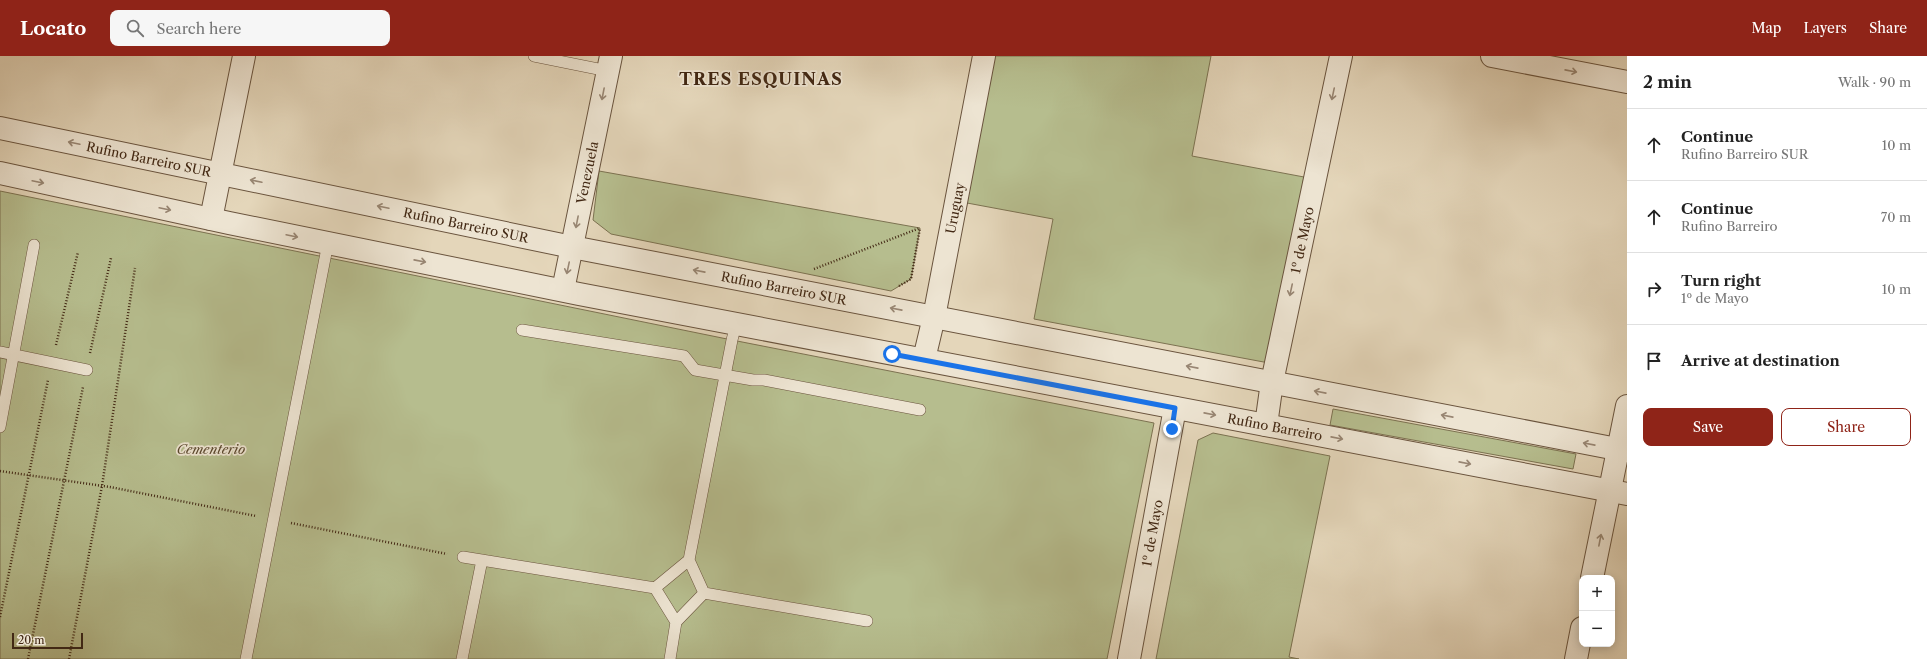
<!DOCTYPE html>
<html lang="en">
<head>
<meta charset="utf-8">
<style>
  :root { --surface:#fff; --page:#f6f6f6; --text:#222; --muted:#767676; --line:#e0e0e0; --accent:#8f2418 }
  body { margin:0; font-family:"Libre Caslon Text",serif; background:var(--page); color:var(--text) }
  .controls { position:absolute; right:12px; bottom:12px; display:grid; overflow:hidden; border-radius:8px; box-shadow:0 2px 10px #0003 }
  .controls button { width:36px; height:36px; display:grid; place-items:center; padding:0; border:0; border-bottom:1px solid var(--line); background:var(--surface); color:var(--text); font:20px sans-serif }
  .scale { position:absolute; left:12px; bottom:10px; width:71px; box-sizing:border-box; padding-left:4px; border:2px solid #422814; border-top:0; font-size:11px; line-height:14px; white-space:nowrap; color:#422814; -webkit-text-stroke:3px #ede4d2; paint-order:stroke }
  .stop { position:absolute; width:12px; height:12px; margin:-9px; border:3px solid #1a73e8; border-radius:50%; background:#fff }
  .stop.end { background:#1a73e8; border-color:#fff; box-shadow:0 1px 4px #0008 }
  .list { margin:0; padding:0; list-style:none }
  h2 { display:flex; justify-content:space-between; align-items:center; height:52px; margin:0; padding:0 16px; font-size:17px }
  h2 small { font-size:13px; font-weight:400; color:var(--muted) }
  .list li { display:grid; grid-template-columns:26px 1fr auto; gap:12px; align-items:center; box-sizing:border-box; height:72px; padding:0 16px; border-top:1px solid var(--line) }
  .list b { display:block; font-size:15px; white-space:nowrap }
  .list p { margin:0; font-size:13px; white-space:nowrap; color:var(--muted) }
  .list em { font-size:13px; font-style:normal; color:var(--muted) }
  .actions { display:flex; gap:8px; padding:12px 16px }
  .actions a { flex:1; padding:9px 0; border:1px solid var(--accent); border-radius:8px; text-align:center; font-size:14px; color:var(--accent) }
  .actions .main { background:var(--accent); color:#fff }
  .icon { flex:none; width:22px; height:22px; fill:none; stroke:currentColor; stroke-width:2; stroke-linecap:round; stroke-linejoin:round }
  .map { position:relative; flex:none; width:1627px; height:603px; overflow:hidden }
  header { display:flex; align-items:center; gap:24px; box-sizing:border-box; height:56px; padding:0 20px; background:var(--accent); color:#fff }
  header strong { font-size:19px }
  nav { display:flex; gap:22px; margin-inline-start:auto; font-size:14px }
  .search { width:280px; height:36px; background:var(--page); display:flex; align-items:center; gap:10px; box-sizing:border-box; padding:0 14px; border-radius:8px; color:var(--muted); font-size:15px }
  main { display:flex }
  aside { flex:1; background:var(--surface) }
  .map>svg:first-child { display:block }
</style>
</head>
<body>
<header>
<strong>Locato</strong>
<div class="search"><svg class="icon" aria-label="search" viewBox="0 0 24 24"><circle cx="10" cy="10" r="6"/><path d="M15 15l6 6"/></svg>Search here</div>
<nav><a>Map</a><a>Layers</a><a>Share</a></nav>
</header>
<main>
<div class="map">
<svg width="1627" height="603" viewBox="0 0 1627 603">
  <rect width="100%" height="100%" fill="#e4d6ba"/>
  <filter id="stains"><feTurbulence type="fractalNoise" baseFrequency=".005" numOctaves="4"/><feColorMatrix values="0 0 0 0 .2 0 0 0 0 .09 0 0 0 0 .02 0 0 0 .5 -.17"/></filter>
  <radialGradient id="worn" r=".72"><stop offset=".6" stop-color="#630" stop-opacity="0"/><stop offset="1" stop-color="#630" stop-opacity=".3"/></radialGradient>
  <path fill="#b6bd8e" stroke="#7c7251" d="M994,0H1211L1192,100L1304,121L1269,307L1034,263L1053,163L967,147Z
    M599,115L920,172L911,223L891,235L611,178L593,164Z
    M0,135L732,284L1154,367L1107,603H0Z
    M1333,353L1576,398L1573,413L1330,369Z
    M1213,377L1330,400L1289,601L1299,603H1156L1198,384Z"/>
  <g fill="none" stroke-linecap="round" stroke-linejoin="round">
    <defs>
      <path id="lane" d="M534,0L608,15
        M522,274L684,300L695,314L753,324H764L920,354
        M0,296L87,314
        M0,371L34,189
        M463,501L655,532
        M689,504L655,532L676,566L704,537L689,504L732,284L736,268
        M704,537L867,565
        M246,603L328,187
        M462,603L482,504
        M670,603L676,566"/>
      <g id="street">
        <path d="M1492,0L1627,26"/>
        <path id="s1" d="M0,72L572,191L1627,395"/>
        <path id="s2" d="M0,117L229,167L579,238L1627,438"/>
        <path d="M211,163L244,0"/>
        <path id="s3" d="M563,234L611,0"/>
        <path id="s4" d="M924,303L934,261L984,0"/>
        <path d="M1266,369L1272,326L1341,0"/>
        <path d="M1592,522L1627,350"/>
        <path d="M1129,603L1175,352"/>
        <path d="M1576,603L1582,572"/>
      </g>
    </defs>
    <use href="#lane" stroke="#6a543e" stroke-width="12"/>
    <use href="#street" stroke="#6a543e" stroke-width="24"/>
    <path stroke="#422814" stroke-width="2.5" stroke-dasharray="1 2" stroke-linecap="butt" d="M814,213L920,172
      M899,230L911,223L920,172
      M56,289L78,196
      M90,297L111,202
      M0,415L110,431L256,460
      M291,467L447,498
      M0,561L48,324
      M28,603L83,331
      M69,603L102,430L135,212"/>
    <use href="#lane" stroke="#ede4d2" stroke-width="11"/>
    <use href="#street" stroke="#ede4d2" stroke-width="22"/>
  </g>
  <defs><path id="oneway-shaft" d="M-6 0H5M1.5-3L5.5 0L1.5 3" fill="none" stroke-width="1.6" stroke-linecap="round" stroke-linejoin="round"/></defs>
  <g stroke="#988673">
    <use href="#oneway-shaft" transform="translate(1571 15) rotate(11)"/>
    <use href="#oneway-shaft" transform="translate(603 38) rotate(101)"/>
    <use href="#oneway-shaft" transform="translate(1333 38) rotate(102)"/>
    <use href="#oneway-shaft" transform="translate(74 87) rotate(-168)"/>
    <use href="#oneway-shaft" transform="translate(256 125) rotate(-168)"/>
    <use href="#oneway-shaft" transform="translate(38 126) rotate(12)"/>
    <use href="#oneway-shaft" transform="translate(383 151) rotate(-168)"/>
    <use href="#oneway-shaft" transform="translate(165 153) rotate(12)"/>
    <use href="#oneway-shaft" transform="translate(577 166) rotate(101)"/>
    <use href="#oneway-shaft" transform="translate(292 180) rotate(12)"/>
    <use href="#oneway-shaft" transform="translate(420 205) rotate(11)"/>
    <use href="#oneway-shaft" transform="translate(568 212) rotate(102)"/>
    <use href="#oneway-shaft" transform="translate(699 215) rotate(-169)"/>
    <use href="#oneway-shaft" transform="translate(1291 234) rotate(102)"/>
    <use href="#oneway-shaft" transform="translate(896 253) rotate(-169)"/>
    <use href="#oneway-shaft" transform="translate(1192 311) rotate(-169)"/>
    <use href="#oneway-shaft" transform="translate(1320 336) rotate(-169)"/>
    <use href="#oneway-shaft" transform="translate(1210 358) rotate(11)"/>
    <use href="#oneway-shaft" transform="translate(1447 360) rotate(-169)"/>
    <use href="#oneway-shaft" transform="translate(1337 382) rotate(11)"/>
    <use href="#oneway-shaft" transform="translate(1589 388) rotate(-169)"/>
    <use href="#oneway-shaft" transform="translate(1465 407) rotate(11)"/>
    <use href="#oneway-shaft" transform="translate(1600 484) rotate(-79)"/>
  </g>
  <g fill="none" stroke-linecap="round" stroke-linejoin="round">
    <path stroke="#1a73e8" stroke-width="5" d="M892,298L1175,352L1172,373"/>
  </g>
  <g text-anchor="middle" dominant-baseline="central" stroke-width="3.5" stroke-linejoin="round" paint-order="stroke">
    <g font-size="13" fill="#422814" stroke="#ede4d2">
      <text stroke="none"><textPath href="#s1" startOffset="152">Rufino Barreiro SUR</textPath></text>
      <text stroke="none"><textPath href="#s3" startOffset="120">Venezuela</textPath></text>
      <text stroke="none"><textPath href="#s4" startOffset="154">Uruguay</textPath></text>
      <text stroke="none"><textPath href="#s1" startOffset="476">Rufino Barreiro SUR</textPath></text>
      <text transform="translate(1302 184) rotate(-78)">1º de Mayo</text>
      <text stroke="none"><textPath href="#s1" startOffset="800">Rufino Barreiro SUR</textPath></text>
      <text stroke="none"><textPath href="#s2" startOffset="1300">Rufino Barreiro</textPath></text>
      <text transform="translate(1152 477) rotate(-80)">1º de Mayo</text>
    </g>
    <g font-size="13" font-style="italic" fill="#59462c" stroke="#ede4d2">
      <text x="211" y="393">Cementerio</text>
    </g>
    <g font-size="17" font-weight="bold" letter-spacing="1" fill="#422814" stroke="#ede4d2">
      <text x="761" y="23">TRES ESQUINAS</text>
    </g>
  </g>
  <rect width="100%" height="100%" filter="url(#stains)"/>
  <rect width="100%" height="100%" fill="url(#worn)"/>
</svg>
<div class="controls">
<button>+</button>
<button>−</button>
</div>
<div class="scale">20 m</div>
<div class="stop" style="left:892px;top:298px"></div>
<div class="stop end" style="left:1172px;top:373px"></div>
</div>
<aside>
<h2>2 min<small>Walk · 90 m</small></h2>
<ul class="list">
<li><svg class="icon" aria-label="ahead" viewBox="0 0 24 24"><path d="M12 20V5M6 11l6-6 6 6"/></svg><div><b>Continue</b><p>Rufino Barreiro SUR</p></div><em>10 m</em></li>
<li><svg class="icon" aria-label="ahead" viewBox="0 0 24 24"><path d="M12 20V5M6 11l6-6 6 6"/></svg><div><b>Continue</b><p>Rufino Barreiro</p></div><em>70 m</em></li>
<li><svg class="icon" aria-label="right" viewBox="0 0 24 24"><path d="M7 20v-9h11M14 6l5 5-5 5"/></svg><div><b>Turn right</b><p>1º de Mayo</p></div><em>10 m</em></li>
<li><svg class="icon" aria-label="arrive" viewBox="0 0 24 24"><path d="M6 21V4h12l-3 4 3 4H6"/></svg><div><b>Arrive at destination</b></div></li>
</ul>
<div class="actions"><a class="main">Save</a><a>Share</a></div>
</aside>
</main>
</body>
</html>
